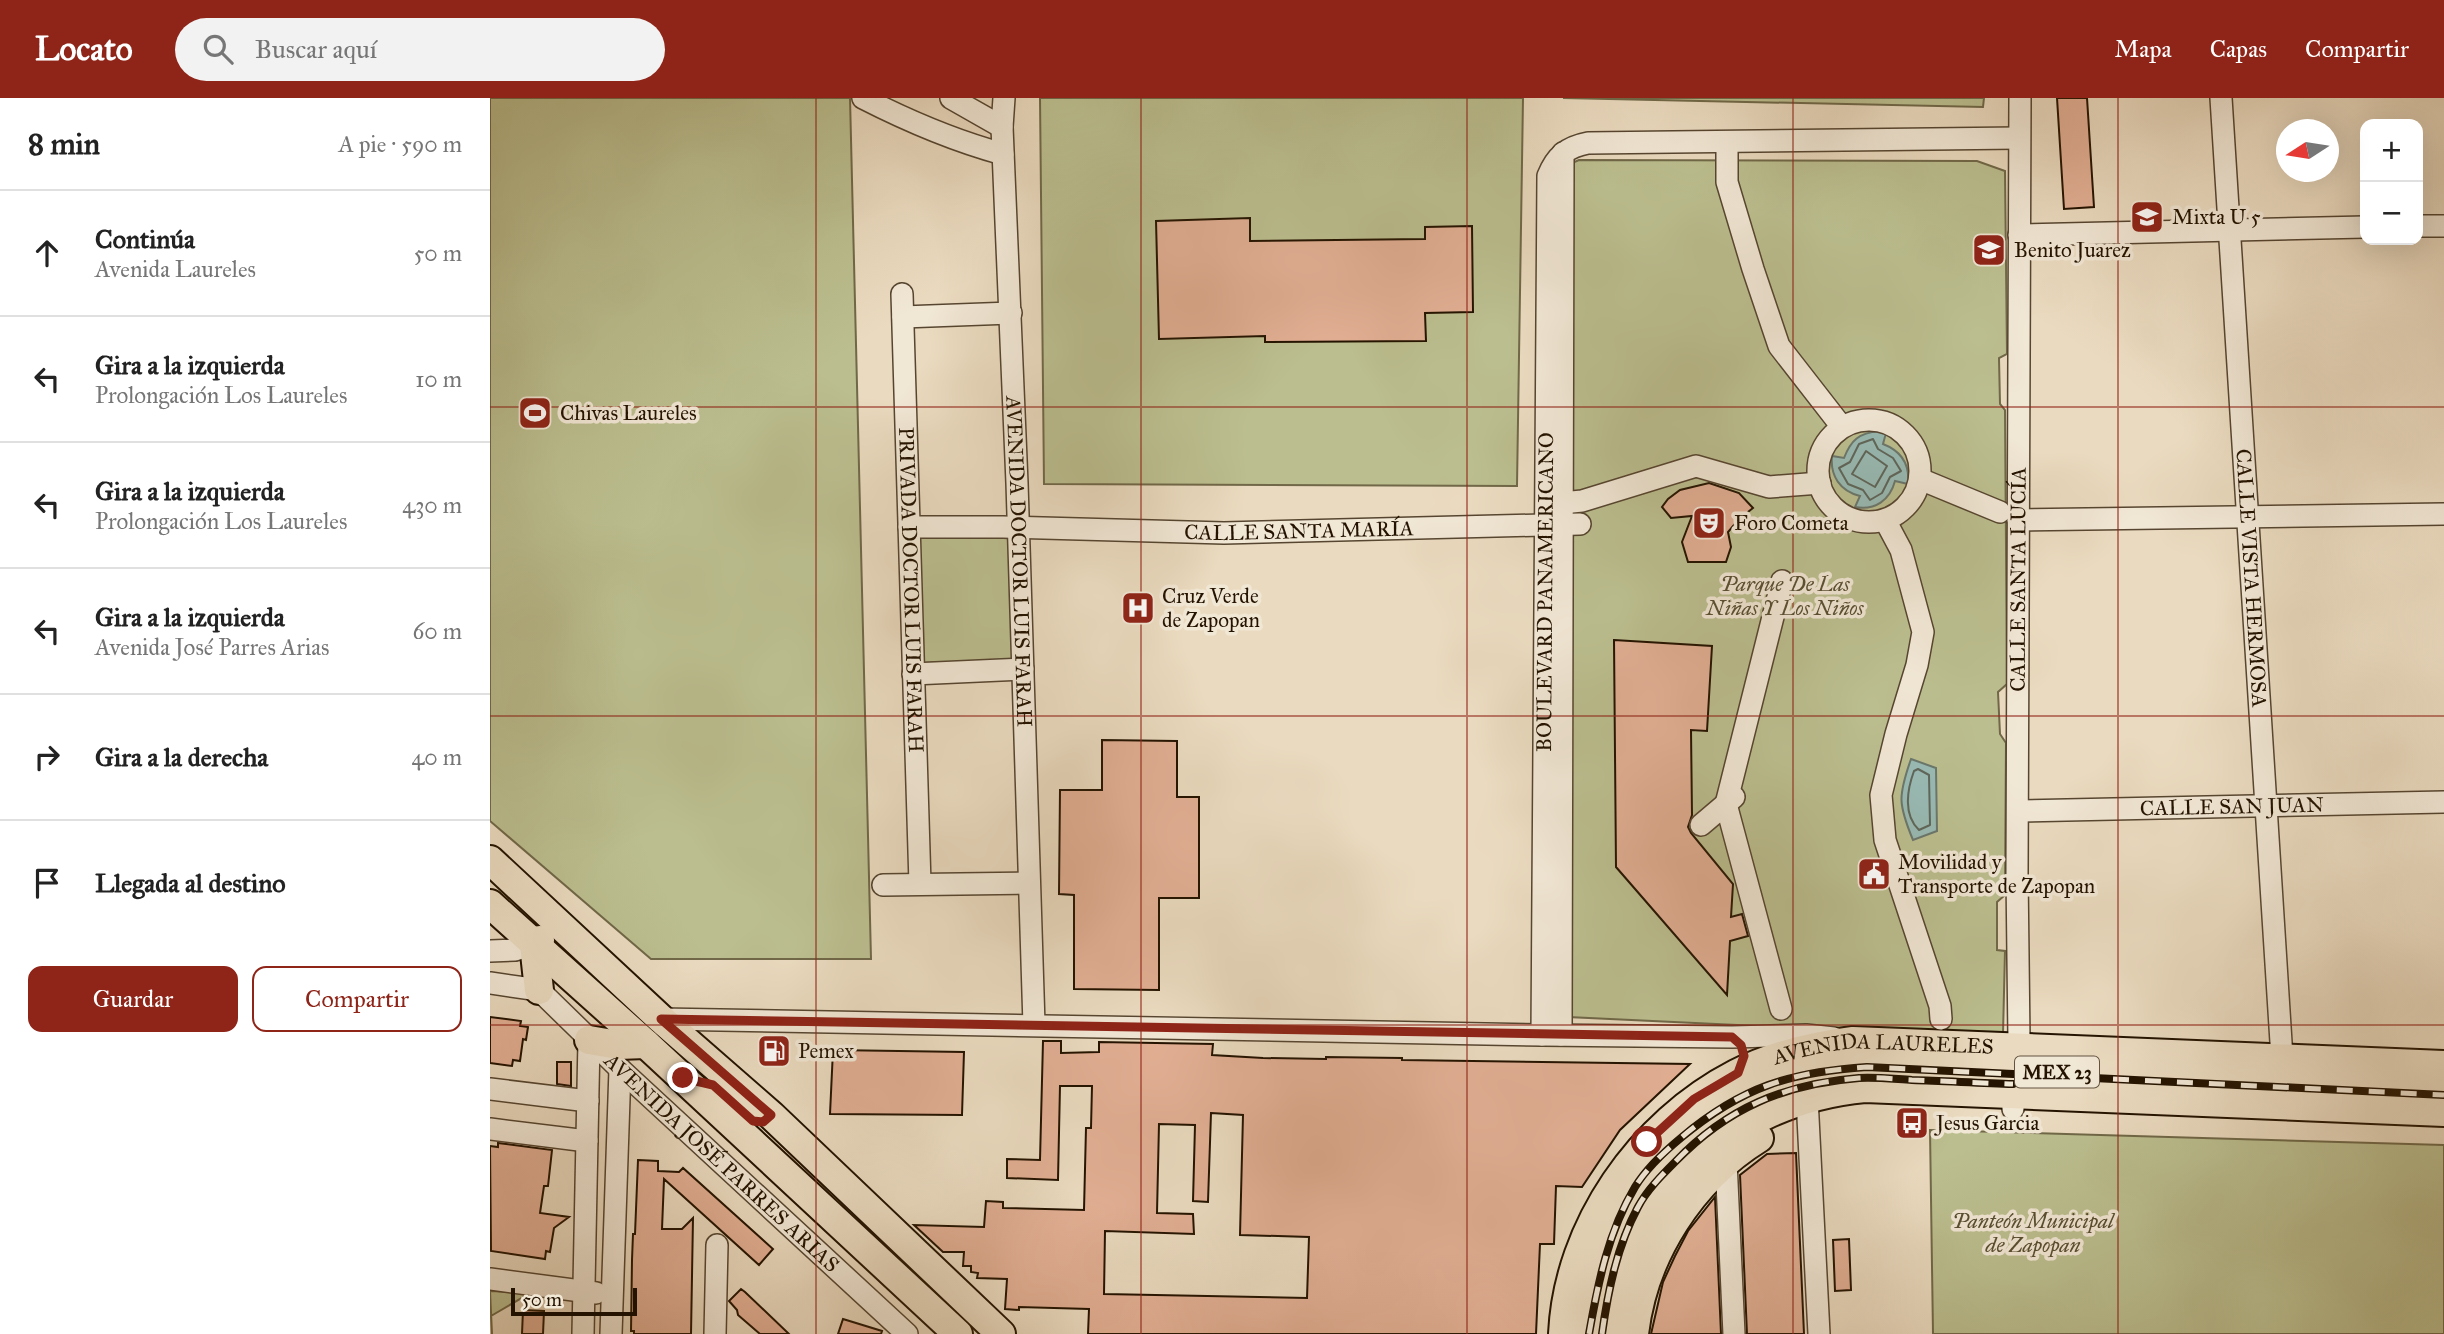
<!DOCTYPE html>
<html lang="es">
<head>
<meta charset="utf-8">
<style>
  :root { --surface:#fff; --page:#f2f2f2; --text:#222; --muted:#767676; --line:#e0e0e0; --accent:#8f2418 }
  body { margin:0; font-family:"IM FELL Great Primer",serif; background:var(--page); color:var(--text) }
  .controls { position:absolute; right:21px; top:21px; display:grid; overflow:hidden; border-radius:14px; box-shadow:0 7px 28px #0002 }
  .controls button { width:63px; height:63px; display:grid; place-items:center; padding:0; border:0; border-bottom:2px solid var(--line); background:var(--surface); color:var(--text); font:35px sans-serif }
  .compass { position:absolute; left:1786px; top:21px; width:63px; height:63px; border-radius:50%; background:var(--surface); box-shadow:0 7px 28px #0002; rotate:258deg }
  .scale { position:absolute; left:21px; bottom:18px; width:126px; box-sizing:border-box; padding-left:7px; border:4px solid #241300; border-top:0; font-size:19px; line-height:24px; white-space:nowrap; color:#241300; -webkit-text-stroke:5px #f1e7d5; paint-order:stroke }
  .stop { position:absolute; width:21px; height:21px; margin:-16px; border:5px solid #8f2418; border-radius:50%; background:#fff }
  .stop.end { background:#8f2418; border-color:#fff; box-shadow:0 2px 7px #0008 }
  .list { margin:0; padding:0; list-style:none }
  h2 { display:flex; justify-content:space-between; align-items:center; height:91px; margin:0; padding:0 28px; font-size:30px }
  h2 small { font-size:23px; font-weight:400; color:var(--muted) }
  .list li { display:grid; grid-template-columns:46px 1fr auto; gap:21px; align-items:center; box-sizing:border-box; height:126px; padding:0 28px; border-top:2px solid var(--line) }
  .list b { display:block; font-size:26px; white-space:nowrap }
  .list p { margin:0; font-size:23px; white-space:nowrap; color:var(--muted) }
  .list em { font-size:23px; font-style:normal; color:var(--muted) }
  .actions { display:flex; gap:14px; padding:21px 28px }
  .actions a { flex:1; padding:16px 0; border:2px solid var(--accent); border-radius:14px; text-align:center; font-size:24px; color:var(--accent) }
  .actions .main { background:var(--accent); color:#fff }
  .icon { flex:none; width:38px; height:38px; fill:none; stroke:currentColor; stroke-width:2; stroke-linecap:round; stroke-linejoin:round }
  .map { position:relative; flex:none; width:1954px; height:1236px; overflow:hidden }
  header { display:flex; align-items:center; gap:42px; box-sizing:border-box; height:98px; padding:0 35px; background:var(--accent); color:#fff }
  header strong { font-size:33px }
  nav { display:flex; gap:38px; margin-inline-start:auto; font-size:24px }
  .search { width:490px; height:63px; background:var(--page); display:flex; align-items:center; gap:18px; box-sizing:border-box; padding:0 24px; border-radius:38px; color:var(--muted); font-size:26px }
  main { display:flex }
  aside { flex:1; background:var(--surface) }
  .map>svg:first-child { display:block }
</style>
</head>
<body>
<header>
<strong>Locato</strong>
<div class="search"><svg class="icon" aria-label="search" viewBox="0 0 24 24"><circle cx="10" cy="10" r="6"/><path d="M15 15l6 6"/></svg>Buscar aquí</div>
<nav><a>Mapa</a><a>Capas</a><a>Compartir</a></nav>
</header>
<main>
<aside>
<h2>8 min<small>A pie · 590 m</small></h2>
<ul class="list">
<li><svg class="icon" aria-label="ahead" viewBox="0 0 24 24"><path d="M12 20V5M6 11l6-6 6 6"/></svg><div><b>Continúa</b><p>Avenida Laureles</p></div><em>50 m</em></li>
<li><svg class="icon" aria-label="left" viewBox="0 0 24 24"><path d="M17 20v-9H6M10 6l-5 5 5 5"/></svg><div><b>Gira a la izquierda</b><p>Prolongación Los Laureles</p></div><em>10 m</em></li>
<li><svg class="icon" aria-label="left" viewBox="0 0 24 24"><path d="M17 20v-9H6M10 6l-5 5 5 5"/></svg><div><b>Gira a la izquierda</b><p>Prolongación Los Laureles</p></div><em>430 m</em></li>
<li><svg class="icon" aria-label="left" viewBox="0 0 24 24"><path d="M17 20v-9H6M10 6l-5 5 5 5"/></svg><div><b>Gira a la izquierda</b><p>Avenida José Parres Arias</p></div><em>60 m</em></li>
<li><svg class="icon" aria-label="right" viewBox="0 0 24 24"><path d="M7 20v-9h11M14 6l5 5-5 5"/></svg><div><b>Gira a la derecha</b></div><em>40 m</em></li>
<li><svg class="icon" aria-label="arrive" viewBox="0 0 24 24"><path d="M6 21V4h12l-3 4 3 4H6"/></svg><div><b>Llegada al destino</b></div></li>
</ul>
<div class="actions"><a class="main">Guardar</a><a>Compartir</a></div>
</aside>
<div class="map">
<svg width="1954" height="1236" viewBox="0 0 1954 1236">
  <rect width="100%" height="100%" fill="#eadabf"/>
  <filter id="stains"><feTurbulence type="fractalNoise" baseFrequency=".00286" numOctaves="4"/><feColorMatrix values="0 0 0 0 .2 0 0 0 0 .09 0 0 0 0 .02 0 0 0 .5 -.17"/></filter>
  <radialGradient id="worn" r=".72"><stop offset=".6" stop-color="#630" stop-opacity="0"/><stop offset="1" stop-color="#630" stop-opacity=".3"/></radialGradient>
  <path fill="#bbbe8f" stroke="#706848" stroke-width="2" d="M0,0H360L381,861H161L0,723Z
    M550,0H1033L1027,388L554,386Z
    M1073,0H1494L1493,9Z
    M1089,62L1487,63L1515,73L1517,256L1509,260L1510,306L1515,312L1517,586L1508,594L1510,636L1516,645L1515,797L1507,804V852L1515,853L1513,936L1504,939L1078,919L1075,68Z
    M520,432L523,562L433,565L428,435Z
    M1440,1032L1954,1047V1236H1443Z
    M0,1193L40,1195L1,1218L2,1236Z"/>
  <path fill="#98bab4" stroke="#6a776c" stroke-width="2" d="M1389,333L1396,335L1393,346C1411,353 1420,366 1418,386L1405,383C1400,402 1385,413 1365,409L1370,398C1350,393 1340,378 1342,358L1354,360C1361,342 1369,335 1389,333Z
    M1421,661L1446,670L1447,733L1423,742C1408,706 1408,698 1421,661Z"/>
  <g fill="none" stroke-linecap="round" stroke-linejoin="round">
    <path stroke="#5e665a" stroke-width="2" d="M1383,341L1388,351L1403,360L1411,373L1400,379L1392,395L1380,402L1373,392L1358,386L1349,370L1360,364L1369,346Z
      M1376,353L1397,368L1385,389L1362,376Z
      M1428,671L1439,677L1440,727L1429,732C1413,717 1417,692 1424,673Z"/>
  </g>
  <path fill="#e1ae93" stroke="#241300" stroke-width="2" fill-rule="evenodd" d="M1567,0H1597L1604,109L1574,111Z
    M760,120V143L935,141V129L982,128L983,214L935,215L936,243L775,244V238L669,241L666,123Z
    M1219,385L1249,395L1263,410L1258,414V419L1249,421L1238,434L1241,449L1236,464H1198L1192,444L1202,418L1181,420L1172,409L1178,401L1190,392Z
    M1124,542L1222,548L1217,633L1201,632L1202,717L1198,729L1201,735L1243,786L1241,819L1252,816L1258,838L1240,843L1237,897L1126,769Z
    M612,642L687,643V699H709V800H669V892L584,891V797L569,796L570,692H612Z
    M0,919L31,923L30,928L38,929L36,942L33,941L30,963L23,962L22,968L0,965Z
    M553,943H571V955L609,954V944L723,946L722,957L773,960L836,961V959L912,960V962L1200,966L1130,1032L1092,1089L1066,1088L1064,1146H1050L1046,1236H598L599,1211L529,1209V1212L515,1211L517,1181L487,1180L488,1175L481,1174V1168H473L474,1154H453L424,1127L494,1129L496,1103L513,1104V1110L594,1112L596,1030H601L602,988H570L568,1082L517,1080V1061L550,1062ZM721,1015L753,1017L750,1137L819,1139L817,1200L614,1196L615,1133L704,1136L703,1116L667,1115L669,1026L705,1027L703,1103L718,1104Z
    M343,952L474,954L472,1017L340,1016Z
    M67,964H81V988L67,986Z
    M8,1045L62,1052L58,1088H54L50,1115L79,1119L64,1130L60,1154L56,1153L55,1161L1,1153L0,1048L8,1049Z
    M1306,1055L1314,1236H1257L1250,1077L1277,1056Z
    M148,1062L168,1063V1073L189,1074L193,1070L283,1151L269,1167L174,1081L172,1131H192L203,1120L201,1236H144V1233H141L142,1162L143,1136H145Z
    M1225,1099L1231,1236H1161L1173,1184L1185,1158L1198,1133Z
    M1359,1141L1361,1192L1345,1193L1343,1142Z
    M251,1191L255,1194L299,1236H270L248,1217L247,1212L239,1203Z
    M33,1212L54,1213L53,1236H32Z
    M353,1221L392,1233L391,1236H348Z"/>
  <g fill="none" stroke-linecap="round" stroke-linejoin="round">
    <defs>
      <g id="minor">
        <path d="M373,0C418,23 465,43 513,56"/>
        <path d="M461,0L512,29"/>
        <path id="s1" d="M514,0L512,29L527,385L544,927"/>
        <path id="s2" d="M1731,0L1792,960"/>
        <path d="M1237,44V84L1263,171L1289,248L1352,329"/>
        <path d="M1928,128H1954"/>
        <path d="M1529,137L1875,129"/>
        <path id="s3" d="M412,196L430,786"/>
        <path d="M413,219L521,215"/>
        <circle cx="1379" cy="373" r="51"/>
        <path d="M1430,381L1510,414"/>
        <path d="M1072,405L1092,403L1206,368L1279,389L1330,385"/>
        <path d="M1395,422L1411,452L1433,534L1427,567L1406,636L1391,697L1395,742L1450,908L1451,921"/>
        <path d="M1528,422L1954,416"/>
        <path id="s4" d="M419,429H513L734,435L1090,426"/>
        <path d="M423,576L533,571"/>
        <path id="s5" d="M1528,713L1954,704"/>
        <path d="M1211,727L1244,699"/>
        <path d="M393,787L539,785"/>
        <path d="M0,853L25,852L44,846"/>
        <path id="s6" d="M0,885L49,892L130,971L417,1236"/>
        <path d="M1291,911L1236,706L1292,483"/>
        <path d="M171,921L1052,937L1242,939L1316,937L1344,940"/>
        <path id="s7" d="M1052,937L1058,78C1066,58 1077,49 1098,45L1529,40"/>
        <path d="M1071,937L1073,55"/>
        <path d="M0,991L98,1003"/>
        <path d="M1317,1000L1329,1236"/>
        <path id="s8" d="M1523,1011L1524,972L1529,942L1527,776L1530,0"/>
        <path d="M0,1031L97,1043"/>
        <path d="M1236,1063L1244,1236"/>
        <path d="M0,1181L106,1195"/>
        <path d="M93,1236L99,942"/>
        <path d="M121,1236L130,971"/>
        <path d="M225,1236L227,1147"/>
      </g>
      <g id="major">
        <path d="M0,762L171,921L281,1017L511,1236"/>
        <path d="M0,806L156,946L468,1236"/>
        <path d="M49,892L44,846L50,842"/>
        <path d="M99,942L128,947L156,946"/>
        <path id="s9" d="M1073,1236C1078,1128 1151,1025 1246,976C1283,957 1323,948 1363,943L1954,967"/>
        <path d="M1096,1236C1100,1140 1172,1034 1259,994C1300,975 1343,967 1388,965L1954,990"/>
        <path d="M1120,1236C1135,1101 1241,1002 1375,990L1954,1014"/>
        <path d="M1144,1236C1153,1157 1201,1082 1269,1040"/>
      </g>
    </defs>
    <use href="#minor" stroke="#564530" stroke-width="24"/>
    <use href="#major" stroke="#241300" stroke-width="32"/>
    <use href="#minor" stroke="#f1e7d5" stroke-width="21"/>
    <use href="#major" stroke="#eadabf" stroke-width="28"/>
    <defs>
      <path id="rail" d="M1099,1236C1108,1185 1118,1134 1145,1089C1156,1071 1175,1053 1192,1039C1252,989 1300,974 1377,969L1954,997
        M1112,1236C1118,1193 1127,1148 1148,1109C1157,1092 1172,1077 1185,1064C1237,1010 1294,986 1369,980C1386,979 1404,981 1422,982C1455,983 1489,985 1523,986"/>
    </defs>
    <use href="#rail" stroke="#241300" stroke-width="8"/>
    <use href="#rail" stroke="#f1e7d5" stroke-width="5" stroke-dasharray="16" stroke-linecap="butt"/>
  </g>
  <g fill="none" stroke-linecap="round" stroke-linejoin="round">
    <path stroke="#8f2418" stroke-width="9" d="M193,980L223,987L263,1023L273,1024L281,1017L171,921L1242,939L1251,947L1254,958L1248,975L1204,1001L1157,1044"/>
  </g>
  <path fill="none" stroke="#8f2418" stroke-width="2" stroke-opacity="0.55" d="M326,0V1236M651,0V1236M977,0V1236M1303,0V1236M1628,0V1236M0,309H1954M0,618H1954M0,927H1954"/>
  <defs>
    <symbol id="school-square" viewBox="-11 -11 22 22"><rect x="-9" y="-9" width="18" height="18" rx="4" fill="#8f2418" stroke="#f1e7d5"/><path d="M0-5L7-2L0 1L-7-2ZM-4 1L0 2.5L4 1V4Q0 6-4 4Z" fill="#fff"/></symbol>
    <symbol id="stadium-square" viewBox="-11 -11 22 22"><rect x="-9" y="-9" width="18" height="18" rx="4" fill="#8f2418" stroke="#f1e7d5"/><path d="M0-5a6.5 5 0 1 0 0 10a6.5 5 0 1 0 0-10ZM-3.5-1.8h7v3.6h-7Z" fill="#fff"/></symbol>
    <symbol id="theatre-square" viewBox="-11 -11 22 22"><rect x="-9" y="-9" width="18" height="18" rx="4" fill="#8f2418" stroke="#f1e7d5"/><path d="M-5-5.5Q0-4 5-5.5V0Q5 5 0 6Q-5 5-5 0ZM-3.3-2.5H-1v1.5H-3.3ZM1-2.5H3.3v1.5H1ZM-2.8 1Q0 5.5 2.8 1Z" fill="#fff"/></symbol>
    <symbol id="hospital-square" viewBox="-11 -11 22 22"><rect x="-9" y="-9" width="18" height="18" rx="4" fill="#8f2418" stroke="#f1e7d5"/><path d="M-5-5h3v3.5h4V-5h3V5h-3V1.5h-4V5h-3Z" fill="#fff"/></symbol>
    <symbol id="civic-square" viewBox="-11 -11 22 22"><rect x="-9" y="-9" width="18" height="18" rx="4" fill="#8f2418" stroke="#f1e7d5"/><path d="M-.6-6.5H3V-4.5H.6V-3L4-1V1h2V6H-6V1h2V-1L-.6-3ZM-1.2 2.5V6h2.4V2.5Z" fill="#fff"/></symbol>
    <symbol id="fuel-square" viewBox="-11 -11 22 22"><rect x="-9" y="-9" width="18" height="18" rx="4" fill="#8f2418" stroke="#f1e7d5"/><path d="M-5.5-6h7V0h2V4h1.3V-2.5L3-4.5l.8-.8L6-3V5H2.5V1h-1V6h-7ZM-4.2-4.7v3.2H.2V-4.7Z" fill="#fff"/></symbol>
    <symbol id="bus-square" viewBox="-11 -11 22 22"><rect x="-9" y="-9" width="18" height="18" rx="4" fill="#8f2418" stroke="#f1e7d5"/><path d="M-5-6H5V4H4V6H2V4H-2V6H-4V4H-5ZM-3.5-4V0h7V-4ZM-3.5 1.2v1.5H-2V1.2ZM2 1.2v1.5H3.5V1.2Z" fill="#fff"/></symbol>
  </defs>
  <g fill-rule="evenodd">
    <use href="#school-square" x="1638" y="100" width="38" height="38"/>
    <use href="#school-square" x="1480" y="133" width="38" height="38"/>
    <use href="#stadium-square" x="26" y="296" width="38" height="38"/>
    <use href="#theatre-square" x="1200" y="406" width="38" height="38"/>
    <use href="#hospital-square" x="629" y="491" width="38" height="38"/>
    <use href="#civic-square" x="1365" y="757" width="38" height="38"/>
    <use href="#fuel-square" x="265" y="934" width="38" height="38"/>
    <use href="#bus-square" x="1403" y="1006" width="38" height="38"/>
  </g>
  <g text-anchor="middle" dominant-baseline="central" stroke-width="7" stroke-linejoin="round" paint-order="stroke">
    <rect fill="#f1e7d5" stroke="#625340" stroke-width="2" x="1525" y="958.5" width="84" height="31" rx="5"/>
    <g font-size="19" font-weight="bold" fill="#241300">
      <text x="1567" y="974">MEX 23</text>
    </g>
    <g font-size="21" fill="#241300" stroke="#f1e7d5" text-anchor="start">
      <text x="1682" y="119">Mixta U 5</text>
      <text x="1524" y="152">Benito Juarez</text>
      <text x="70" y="315">Chivas Laureles</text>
      <text x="1244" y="425">Foro Cometa</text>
      <text x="672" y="498">Cruz Verde<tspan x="672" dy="24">de Zapopan</tspan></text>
      <text x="1408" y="764">Movilidad y<tspan x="1408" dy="24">Transporte de Zapopan</tspan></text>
      <text x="308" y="953">Pemex</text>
      <text x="1446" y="1025">Jesus Garcia</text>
    </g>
    <g font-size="21" fill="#241300" stroke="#f1e7d5">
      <text stroke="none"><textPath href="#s4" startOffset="390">CALLE SANTA MARÍA</textPath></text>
      <text stroke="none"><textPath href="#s1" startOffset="464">AVENIDA DOCTOR LUIS FARAH</textPath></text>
      <text stroke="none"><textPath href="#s2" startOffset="481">CALLE VISTA HERMOSA</textPath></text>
      <text stroke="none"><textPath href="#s8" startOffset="530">CALLE SANTA LUCÍA</textPath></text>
      <text stroke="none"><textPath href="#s3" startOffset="296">PRIVADA DOCTOR LUIS FARAH</textPath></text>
      <text stroke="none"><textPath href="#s7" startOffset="443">BOULEVARD PANAMERICANO</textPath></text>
      <text stroke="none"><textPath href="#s5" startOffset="214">CALLE SAN JUAN</textPath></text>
      <text stroke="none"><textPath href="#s9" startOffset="478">AVENIDA LAURELES</textPath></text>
      <text stroke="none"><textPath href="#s6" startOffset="301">AVENIDA JOSÉ PARRES ARIAS</textPath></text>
    </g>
    <g font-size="21" font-style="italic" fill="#594f32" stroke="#f1e7d5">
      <text x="1295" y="486">Parque De Las<tspan x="1295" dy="24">Niñas Y Los Niños</tspan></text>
      <text x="1543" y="1123">Panteón Municipal<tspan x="1543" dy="24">de Zapopan</tspan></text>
    </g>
  </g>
  <rect width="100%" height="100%" filter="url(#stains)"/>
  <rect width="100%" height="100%" fill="url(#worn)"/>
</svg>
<div class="controls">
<button>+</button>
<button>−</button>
</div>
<svg class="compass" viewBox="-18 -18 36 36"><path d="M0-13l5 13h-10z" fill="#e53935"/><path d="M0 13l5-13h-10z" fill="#767676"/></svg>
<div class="scale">50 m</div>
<div class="stop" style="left:1157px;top:1044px"></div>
<div class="stop end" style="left:193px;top:980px"></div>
</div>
</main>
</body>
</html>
